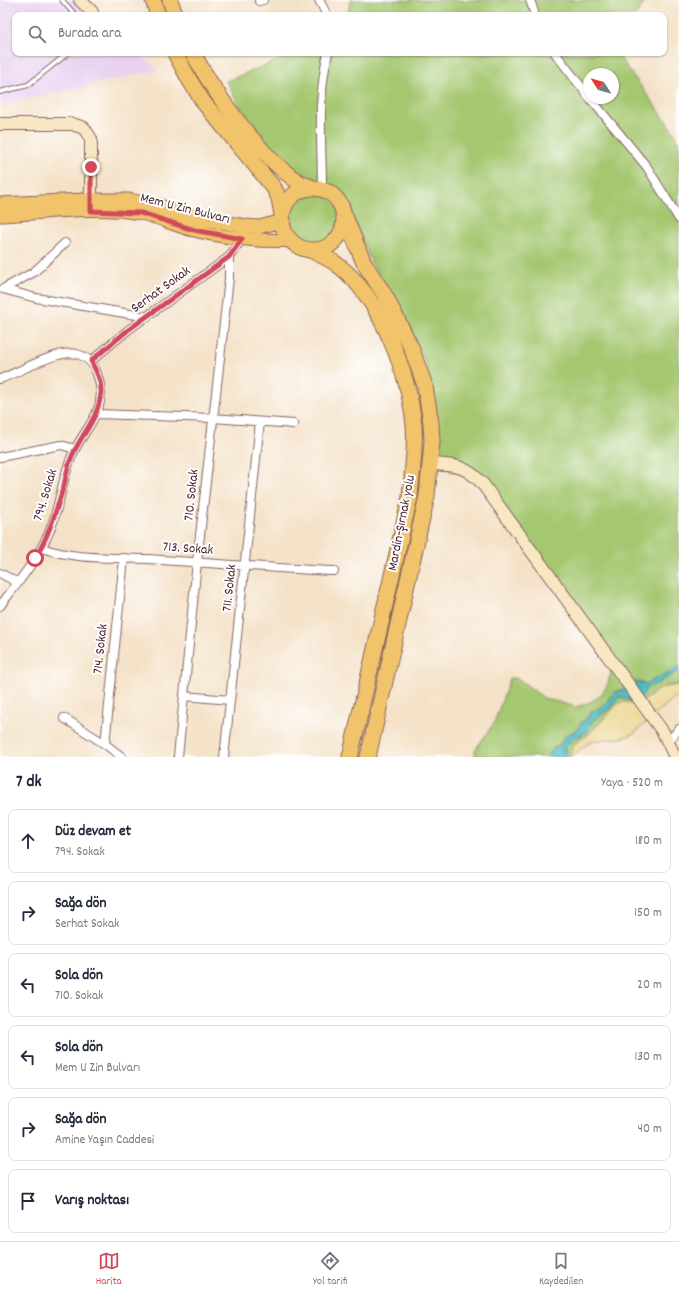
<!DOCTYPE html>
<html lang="tr">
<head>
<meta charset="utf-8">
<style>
  :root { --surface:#fff; --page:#f6f6f7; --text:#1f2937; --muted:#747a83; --line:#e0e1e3; --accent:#d1495b }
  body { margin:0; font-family:Dekko,sans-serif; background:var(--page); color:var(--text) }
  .compass { position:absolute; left:583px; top:68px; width:36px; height:36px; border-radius:50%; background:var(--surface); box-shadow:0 1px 3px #0004; rotate:306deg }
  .stop { position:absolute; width:12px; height:12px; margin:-9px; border:3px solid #d1495b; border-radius:50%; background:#fff }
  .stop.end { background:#d1495b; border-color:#fff; box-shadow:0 1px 4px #0008 }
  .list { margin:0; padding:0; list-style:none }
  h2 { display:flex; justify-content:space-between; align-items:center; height:52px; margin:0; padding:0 16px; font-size:17px }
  h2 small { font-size:13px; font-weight:400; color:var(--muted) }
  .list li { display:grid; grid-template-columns:26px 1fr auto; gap:12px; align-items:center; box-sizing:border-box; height:64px; margin:0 8px 8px; padding:0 8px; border:1px solid var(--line); border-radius:8px }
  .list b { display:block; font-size:15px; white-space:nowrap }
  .list p { margin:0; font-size:13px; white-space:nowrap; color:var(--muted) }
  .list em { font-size:13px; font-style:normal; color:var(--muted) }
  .icon { flex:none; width:22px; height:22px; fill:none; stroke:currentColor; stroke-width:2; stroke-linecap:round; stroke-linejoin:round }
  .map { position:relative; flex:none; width:679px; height:757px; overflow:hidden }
  .search { position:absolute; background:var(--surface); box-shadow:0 1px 3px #0004; left:12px; right:12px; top:12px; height:44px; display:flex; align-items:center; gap:10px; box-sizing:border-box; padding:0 14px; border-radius:8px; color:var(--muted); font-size:15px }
  .sheet { height:484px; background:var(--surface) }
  nav { display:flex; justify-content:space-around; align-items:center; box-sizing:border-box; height:56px; border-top:1px solid var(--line); background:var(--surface); font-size:11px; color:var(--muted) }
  nav a { display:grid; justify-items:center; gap:2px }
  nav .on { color:var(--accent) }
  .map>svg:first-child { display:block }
</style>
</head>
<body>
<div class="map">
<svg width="679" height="757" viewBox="0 0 679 757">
  <rect width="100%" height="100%" fill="#fff"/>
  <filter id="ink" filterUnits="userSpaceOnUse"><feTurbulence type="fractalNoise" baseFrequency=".025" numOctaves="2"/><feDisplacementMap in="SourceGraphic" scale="8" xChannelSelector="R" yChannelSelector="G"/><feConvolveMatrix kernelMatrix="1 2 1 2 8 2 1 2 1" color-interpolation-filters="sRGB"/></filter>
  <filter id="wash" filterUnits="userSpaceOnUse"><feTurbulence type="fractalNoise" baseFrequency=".012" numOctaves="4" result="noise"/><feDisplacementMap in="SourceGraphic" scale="16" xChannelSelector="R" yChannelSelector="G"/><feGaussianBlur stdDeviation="0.9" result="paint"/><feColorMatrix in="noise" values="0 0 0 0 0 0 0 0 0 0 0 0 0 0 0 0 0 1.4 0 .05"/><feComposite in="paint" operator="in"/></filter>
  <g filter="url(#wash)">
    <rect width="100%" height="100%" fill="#f4e2c8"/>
    <path fill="#e8d2ef" d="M0,0H74L87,15H15V53H139L158,70L0,105Z"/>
    <path fill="#a4c770" stroke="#77734e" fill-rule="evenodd" d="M350,0H646L636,15H348Z
      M297,53H618L621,59L662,115L679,140V666L646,684L638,682L614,693L601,708L591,712L578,729L565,737L559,746L553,748L548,757H479L475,755V750L494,723L510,678H514L520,680L544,698L576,707L590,702L600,696L607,686L612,669L482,483L438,465L439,444L432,385L426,364L406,319L371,262L348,206L343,198L333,189L295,169L272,150L257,129L255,124L241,109L226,81ZM589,74H613V98H589Z
      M288 219a26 26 0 1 1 52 0a26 26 0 1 1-52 0Z
      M679,671V684L660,688L647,699L636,704L625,702L619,703L587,736L575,743L569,757H565L566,749H564L565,746L581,733L586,732L593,720L602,715L604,712L610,710L619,697L630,700C646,688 661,680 679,671Z"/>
    <path fill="#eeda9e" stroke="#9c7c64" d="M679,685V694C663,706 650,721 634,733C620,742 604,737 592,742C583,745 577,754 569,757L575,743L587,736L619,703L625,702L636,704L647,699L660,688Z"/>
    <path fill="#47b6be" stroke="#486a74" d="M679,666V671L655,685L647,687C644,695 641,698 632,701L619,696L610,710L604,712L602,715L593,720L586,733H582V736H577L565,746L564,749H567L565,757H548L553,748L559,746L565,736L578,729L582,721L587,719L591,712L601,708L614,693L622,690L636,682L646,684Z"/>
  </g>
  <g filter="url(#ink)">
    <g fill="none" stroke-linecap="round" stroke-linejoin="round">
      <defs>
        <path id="lane" d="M62,0L75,15
          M0,92L28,85L68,53"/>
        <path id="street" d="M319,0L327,15
          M530,0L535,15
          M259,1L263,0
          M555,53L589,97
          M590,98L647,167L679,219
          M322,189C322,144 317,97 328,53
          M3,289L36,298L148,317
          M3,289L34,272L65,243
          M91,361L128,330L229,257
          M0,379C20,372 57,349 77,354C88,357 94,364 97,374C111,413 82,428 71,458C63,478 60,501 53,522C42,554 20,580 0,606
          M96,414L213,418L294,424
          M0,457L61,445L75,449
          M42,548C77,560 110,557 147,559C209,563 272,568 334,571
          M0,573L18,583
          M184,696L230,700
          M64,718L105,744L122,757
          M668,742L679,729
          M105,744L124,558
          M178,757L197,562L229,278V257L242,239
          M224,757L260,422"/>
        <path id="secondary" d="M80,0L92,12
          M0,124H72L84,128L91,139V210
          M431,464C456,466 463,464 482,483L663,732L675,757"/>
        <path id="primary" d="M0,204L83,200H129L156,205L198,218L245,226L259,227L283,221
          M0,215C43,213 97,205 140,213C158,216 176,226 194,230C226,238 258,242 291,240"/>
        <path id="highway" d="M153,0L158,15
          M170,0L175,15
          M175,53L190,81L204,103L274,188L279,198L283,221
          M193,53C214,93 257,152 294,179C299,183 307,185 313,188
          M282 219a31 31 0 1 1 62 0a31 31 0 1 1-62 0Z
          M342,209L364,263L386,297L411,347L425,386L431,423L432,442L427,496L368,757
          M310,250C320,255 331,259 339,266C380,297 409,375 414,425C416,449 412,473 410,497L350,757"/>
      </defs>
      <use href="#lane" stroke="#866362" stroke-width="6"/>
      <use href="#street" stroke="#866362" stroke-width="10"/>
      <use href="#secondary" stroke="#866362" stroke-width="14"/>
      <use href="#primary" stroke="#866362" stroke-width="15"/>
      <use href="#highway" stroke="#866362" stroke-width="17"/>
      <use href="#lane" stroke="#fff" stroke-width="4"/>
      <use href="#street" stroke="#fff" stroke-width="8"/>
      <use href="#secondary" stroke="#f9e7c3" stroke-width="12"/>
      <use href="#primary" stroke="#f1c36a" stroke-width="13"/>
      <use href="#highway" stroke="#f1c36a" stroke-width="15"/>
    </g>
  </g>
  <g fill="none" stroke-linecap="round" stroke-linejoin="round" filter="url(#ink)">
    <path stroke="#d1495b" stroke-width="5" d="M35,558C49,536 56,511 64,485C66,475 68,465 72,456C82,433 98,420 101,393C102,382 96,371 91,361L128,330L229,257L242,239L194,230L141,213L91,211V167"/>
  </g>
  <g text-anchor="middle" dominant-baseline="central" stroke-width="4" stroke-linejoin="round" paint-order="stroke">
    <g font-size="14" fill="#4a1f2b" stroke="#fff">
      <text transform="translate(185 209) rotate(14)">Mem U Zin Bulvarı</text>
      <text transform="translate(161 290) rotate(-36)">Serhat Sokak</text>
      <text transform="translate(46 495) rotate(-73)">794. Sokak</text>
      <text transform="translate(192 495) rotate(-84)">710. Sokak</text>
      <text transform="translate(402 523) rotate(-79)">Mardin-Şırnak yolu</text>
      <text transform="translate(188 549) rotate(4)">713. Sokak</text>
      <text transform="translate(230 588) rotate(-84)">711. Sokak</text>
      <text transform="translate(101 649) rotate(-84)">714. Sokak</text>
    </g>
  </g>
</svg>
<svg class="compass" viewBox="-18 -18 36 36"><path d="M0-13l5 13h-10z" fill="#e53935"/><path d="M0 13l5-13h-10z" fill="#747a83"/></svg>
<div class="stop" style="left:35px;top:558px"></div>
<div class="stop end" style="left:91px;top:167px"></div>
<div class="search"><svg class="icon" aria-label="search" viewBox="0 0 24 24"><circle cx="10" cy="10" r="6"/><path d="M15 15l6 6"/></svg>Burada ara</div>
</div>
<section class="sheet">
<h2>7 dk<small>Yaya · 520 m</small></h2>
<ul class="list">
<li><svg class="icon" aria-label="ahead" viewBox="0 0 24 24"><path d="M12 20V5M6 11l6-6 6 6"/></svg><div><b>Düz devam et</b><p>794. Sokak</p></div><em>180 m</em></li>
<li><svg class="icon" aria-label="right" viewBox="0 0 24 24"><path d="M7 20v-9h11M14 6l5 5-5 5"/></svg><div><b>Sağa dön</b><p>Serhat Sokak</p></div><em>150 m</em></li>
<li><svg class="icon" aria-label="left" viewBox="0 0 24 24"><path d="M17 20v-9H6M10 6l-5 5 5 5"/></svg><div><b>Sola dön</b><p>710. Sokak</p></div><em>20 m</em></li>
<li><svg class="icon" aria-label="left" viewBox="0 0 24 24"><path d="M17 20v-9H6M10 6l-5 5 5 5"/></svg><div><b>Sola dön</b><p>Mem U Zin Bulvarı</p></div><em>130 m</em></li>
<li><svg class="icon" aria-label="right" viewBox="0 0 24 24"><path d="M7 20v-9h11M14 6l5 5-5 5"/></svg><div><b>Sağa dön</b><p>Amine Yaşın Caddesi</p></div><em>40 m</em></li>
<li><svg class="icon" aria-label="arrive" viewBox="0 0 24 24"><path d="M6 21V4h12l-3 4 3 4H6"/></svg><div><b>Varış noktası</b></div></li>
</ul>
</section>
<nav>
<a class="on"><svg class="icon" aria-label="map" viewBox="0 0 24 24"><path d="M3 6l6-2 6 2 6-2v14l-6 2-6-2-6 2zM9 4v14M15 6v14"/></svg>Harita</a>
<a><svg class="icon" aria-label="directions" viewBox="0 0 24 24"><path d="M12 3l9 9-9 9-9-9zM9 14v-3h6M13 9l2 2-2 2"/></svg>Yol tarifi</a>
<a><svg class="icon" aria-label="saved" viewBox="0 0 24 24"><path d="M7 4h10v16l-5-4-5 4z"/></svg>Kaydedilen</a>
</nav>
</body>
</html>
